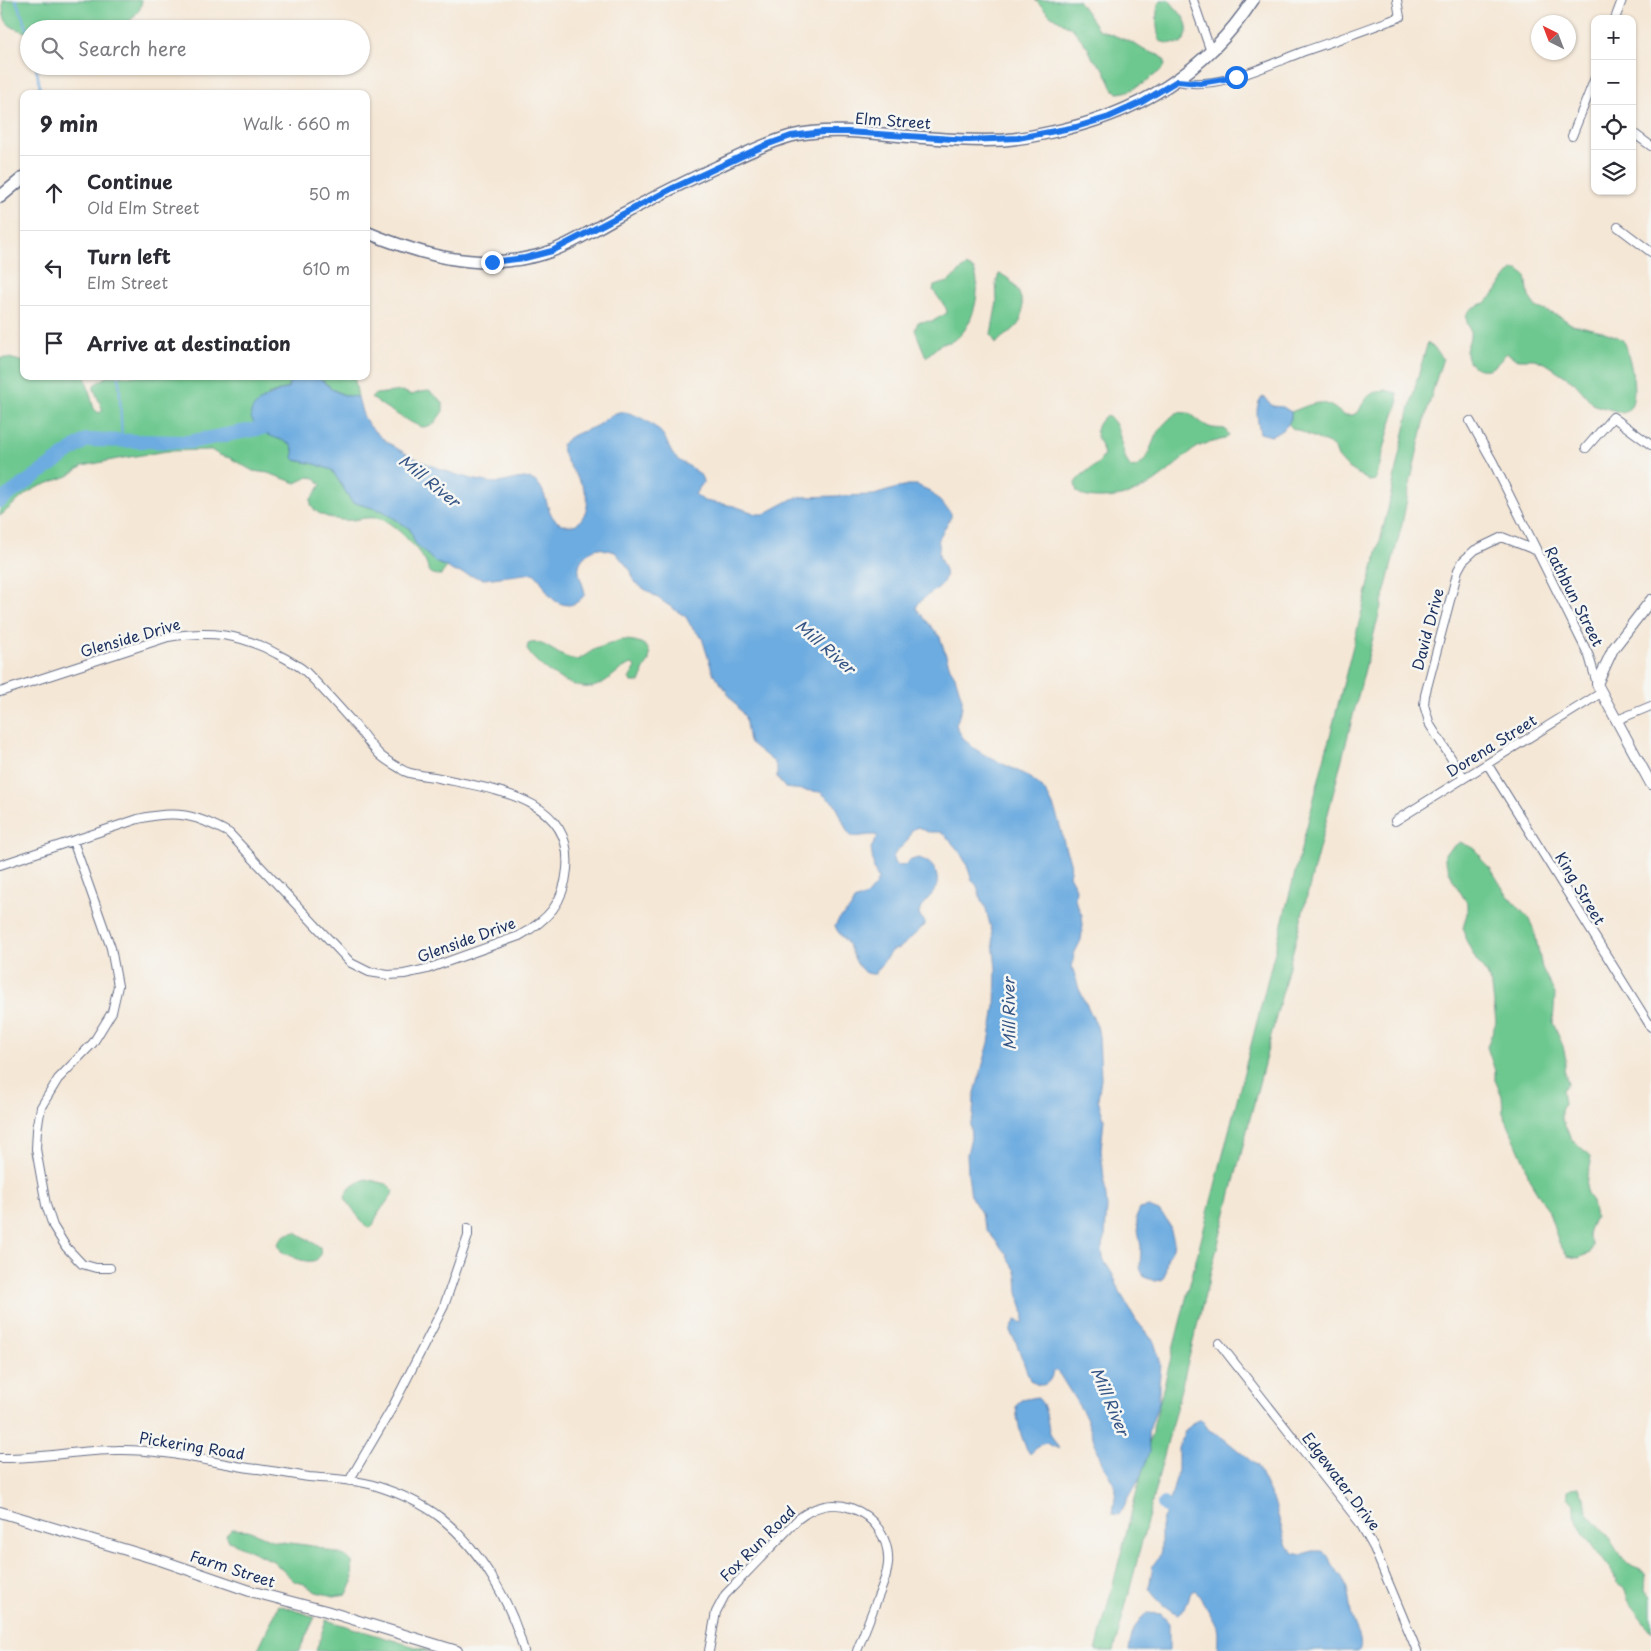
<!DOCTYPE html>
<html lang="en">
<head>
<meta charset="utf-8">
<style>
  :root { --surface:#fff; --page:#f2f2f3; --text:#2b2b33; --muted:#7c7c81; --line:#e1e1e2 }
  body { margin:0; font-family:"Playpen Sans",sans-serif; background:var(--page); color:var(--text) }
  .controls { position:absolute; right:15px; top:15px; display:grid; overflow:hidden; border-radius:10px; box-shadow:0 1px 4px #0004 }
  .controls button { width:45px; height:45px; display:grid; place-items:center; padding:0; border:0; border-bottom:1px solid var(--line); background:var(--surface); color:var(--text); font:25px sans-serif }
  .compass { position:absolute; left:1531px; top:15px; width:45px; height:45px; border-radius:50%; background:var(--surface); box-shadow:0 1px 4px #0004; rotate:318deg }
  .stop { position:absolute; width:15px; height:15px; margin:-11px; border:4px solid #1a73e8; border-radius:50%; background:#fff }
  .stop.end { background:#1a73e8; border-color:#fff; box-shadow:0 1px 5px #0008 }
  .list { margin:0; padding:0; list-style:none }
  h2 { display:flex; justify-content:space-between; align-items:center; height:65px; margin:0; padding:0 20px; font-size:21px }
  h2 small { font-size:16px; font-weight:400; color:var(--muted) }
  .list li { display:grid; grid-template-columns:32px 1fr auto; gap:15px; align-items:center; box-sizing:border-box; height:75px; padding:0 20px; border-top:1px solid var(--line) }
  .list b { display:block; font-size:19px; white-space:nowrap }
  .list p { margin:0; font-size:16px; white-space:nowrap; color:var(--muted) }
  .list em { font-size:16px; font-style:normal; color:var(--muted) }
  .icon { flex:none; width:28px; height:28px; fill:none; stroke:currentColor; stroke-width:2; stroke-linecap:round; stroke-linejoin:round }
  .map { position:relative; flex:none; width:1651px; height:1651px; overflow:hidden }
  .search { position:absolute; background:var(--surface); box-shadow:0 1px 4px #0004; left:20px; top:20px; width:350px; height:55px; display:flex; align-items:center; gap:12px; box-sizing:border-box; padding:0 18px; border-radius:28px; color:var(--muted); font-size:19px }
  .panel { position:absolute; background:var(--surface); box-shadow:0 1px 4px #0004; left:20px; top:90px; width:350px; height:290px; border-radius:10px }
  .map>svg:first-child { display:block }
</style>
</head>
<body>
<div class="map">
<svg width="1651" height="1651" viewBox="0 0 1651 1651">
  <rect width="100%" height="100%" fill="#f6f6f2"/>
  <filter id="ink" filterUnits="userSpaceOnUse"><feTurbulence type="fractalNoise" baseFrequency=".02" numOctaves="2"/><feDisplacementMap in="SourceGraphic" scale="10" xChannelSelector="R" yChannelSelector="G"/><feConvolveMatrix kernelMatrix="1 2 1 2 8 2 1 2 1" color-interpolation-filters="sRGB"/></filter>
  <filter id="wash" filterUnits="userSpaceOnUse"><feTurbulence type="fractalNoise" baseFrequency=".0096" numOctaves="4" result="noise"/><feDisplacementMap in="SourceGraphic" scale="20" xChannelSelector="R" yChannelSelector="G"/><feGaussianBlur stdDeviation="1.12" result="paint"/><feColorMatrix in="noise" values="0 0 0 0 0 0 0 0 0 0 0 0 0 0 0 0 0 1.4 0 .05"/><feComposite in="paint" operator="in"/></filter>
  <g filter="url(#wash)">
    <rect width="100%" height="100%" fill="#f5e7d6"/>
    <path fill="#6dc88f" stroke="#447c76" d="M3,0H142L140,9L131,20L113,29H29V33C7,27 2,23 3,0Z
      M1035,0H1078L1098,29L1133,43L1144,50L1161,56L1165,61V65L1163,69C1150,78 1134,93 1117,93L1113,89L1104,69L1093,59L1088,48L1073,29L1050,15Z
      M1160,0H1169C1181,15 1196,25 1181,44L1166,43L1160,41C1156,30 1155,10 1160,0Z
      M966,266L974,270C984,290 970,345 942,343L926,357L915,330L918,322L933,321L947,313L946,308L933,290L934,286L948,282Z
      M1513,270H1518L1526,276L1529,297L1536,307L1561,317L1571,324L1602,331L1618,337L1625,342C1629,358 1644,406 1623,413L1594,405L1574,382L1545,363L1534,359H1516L1507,353C1502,357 1499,364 1493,367C1481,374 1465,365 1466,351C1467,345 1471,339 1470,332C1470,326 1464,320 1467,314C1470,307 1480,306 1486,302C1498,293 1502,280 1513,270Z
      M999,274C1017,278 1029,308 1019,323C1013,333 1003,334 996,344L991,334L997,302L996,284Z
      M1428,342L1443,358C1425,412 1413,468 1402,524L1114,1651H1096L1388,509C1399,453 1411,397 1428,342Z
      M0,358H9L24,362V376H85L94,409L99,413L103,410L102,408L94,389V385L108,376H286L289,384L287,388L268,395L281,439L292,446L295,460L315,464L332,470L352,502L383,511L410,529L415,543L435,562L447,567L441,575C437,575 433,575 430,572C428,569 427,565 425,561C417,548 395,524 381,519C366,515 355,522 342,520C331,519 308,513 311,499L321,485L315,478L308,477L296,483L268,473L253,471L230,458L219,455L211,450L167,451L123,458L83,466L68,476L38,487L27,493L0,516Z
      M318,376H354L358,397C341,397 330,388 318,376Z
      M1385,390L1397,393L1398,404L1390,426L1378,472L1376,480L1369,481L1347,467L1338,457L1335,449L1329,444L1292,428L1288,423L1291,419V412C1315,403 1322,396 1343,415H1353L1359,411L1365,399L1373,393Z
      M402,391L412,395L420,392L429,391L443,402V411L434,424C431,425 426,427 423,427C416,427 374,401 371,397L376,394Z
      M1176,413C1194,410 1195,421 1209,427C1214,429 1219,428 1225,429L1229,435C1220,443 1209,441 1198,447C1184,455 1175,467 1162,476C1144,490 1125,498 1102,498C1092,498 1086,498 1077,492L1075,483C1083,470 1097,469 1104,455C1100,438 1088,432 1105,416C1124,419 1118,456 1132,468C1149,464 1149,447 1157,434C1162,425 1169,419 1176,413Z
      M621,640C634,640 653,642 649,660C648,664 645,667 643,671C642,675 643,678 640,682H632L629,679L636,667L632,664C618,668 610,681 596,686C576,694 535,666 527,649L528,644C541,638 554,653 566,657C570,659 574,659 578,660L595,649Z
      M1460,842L1473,848L1480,855L1481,859L1491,869L1505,892L1528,918L1534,929L1542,968L1555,994L1553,1023L1563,1046L1566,1060L1564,1070L1568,1083L1562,1090L1564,1104L1561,1111V1118L1571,1138L1590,1156L1591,1163L1587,1176L1586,1191L1592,1202L1595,1217L1589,1230L1588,1236L1593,1246L1590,1253L1578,1258L1567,1256L1558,1241L1549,1212L1529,1179L1526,1166L1503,1113L1502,1096L1495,1080V1071L1487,1047L1496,1022L1492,987L1487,974L1476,960L1465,938L1463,927L1467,914V903L1453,880L1445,861V853Z
      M366,1179L387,1184L394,1191C387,1204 377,1211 373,1226L369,1228L364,1225L345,1198C347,1187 356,1183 366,1179Z
      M296,1232L320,1247C324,1272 292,1258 281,1251L278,1244C282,1235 286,1234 296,1232Z
      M1578,1487L1585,1498L1587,1512L1611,1539C1613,1547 1623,1559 1630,1565C1636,1570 1638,1566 1646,1575L1645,1590L1651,1597V1631L1627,1600V1592L1625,1588L1617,1583L1614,1575C1602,1556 1572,1527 1574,1504L1568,1497V1490L1571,1488Z
      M232,1529L248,1530L274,1541L314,1546L345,1556L352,1562L353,1582L347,1594L334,1596L316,1592L304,1584L294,1581L273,1561L229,1541L226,1535Z
      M279,1605L315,1617L299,1651H257Z
      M326,1620L429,1651H316Z"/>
    <path fill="#6dace0" stroke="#446e9f" d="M286,376H318C329,389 341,397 358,397C360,404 361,412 365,419C382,451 459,480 495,483C505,483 515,478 525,478C554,481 539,521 566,525C572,526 576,525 580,521C604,491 562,471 562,445C570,433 584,432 596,426C603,422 610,414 619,412C631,410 656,425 663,435C668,442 669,451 676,458C685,466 703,470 703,483L695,494L704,501L734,506L757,514H764L792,499L801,497L874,495L907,485H917L930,491L951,513V517L938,540C941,550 938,548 939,555C940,562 947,569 945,577C942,592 921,594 916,608L940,637L950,668L955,676L962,699V707L956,725C969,759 1013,762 1038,784C1053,796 1060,824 1064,843C1066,854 1074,863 1069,875L1076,888L1075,900L1082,915L1083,925L1081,940L1074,954L1072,966L1079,989L1097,1026L1099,1036L1101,1078L1098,1100L1104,1119L1101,1150L1107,1207L1105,1236L1102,1245L1103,1259L1113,1275L1121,1294L1136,1320L1154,1342L1161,1364L1159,1384V1402L1148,1433L1149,1452L1141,1476L1119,1515L1113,1514L1116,1488L1102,1463L1086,1417L1060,1375L1056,1371H1053C1051,1384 1042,1390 1030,1380L1016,1342L1011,1334V1329L1016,1320L1023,1323C1026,1312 1020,1302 1018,1292C1017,1286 1018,1278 1016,1272C1014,1265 1008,1262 1007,1255L987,1230L982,1219L981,1213L971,1197L968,1174L967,1154L971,1137L970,1125L973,1117L974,1096L989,1043L995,1007L996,969L992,932L985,906L981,900L977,886L972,880L966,863L959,851L944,834L940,832H928L918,827L912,830C910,834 909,838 907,841C901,849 885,857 898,866L905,865L911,860L919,858C927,861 933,864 936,873C943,895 920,898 919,915L925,922V925L900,948L891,951L875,974C858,975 855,958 849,946C845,939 838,934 835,926L839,919L850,909L854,901L866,896L875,886L878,879L874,870L871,848L878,836C870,833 860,838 851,836L847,831L836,805L820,792L785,788L777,777V768L774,762L749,742L745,717L713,673L702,638L691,626L686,617L634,582L631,571L615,552L599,548C593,549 589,552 585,556C572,568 583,580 585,594C581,600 575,605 568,605C545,603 547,582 533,573L484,579L453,571L447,567L435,562L415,543L410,529L383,511L352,502L332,470L315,464L295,460L293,458L294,453L292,446C284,439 275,439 267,434C230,411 265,397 288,388L289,384Z
      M1265,397L1272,406L1283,407L1291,412C1292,425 1282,431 1271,436L1260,433C1258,422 1254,408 1261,398Z
      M1149,1207L1159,1211L1168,1221L1174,1241L1173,1248L1167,1259L1165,1275L1162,1280L1155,1281L1144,1277L1140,1267L1141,1247L1136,1218L1140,1209Z
      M1036,1397C1046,1402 1047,1420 1049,1430C1051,1437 1056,1443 1059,1449L1046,1443L1041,1444L1030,1454C1021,1441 1017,1421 1016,1406L1021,1400Z
      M1201,1419L1209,1430L1223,1438L1257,1466L1274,1501L1286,1544L1294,1553L1301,1555L1312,1551H1322C1328,1555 1329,1557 1331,1563C1334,1569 1340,1573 1343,1579C1350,1592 1349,1607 1353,1621C1356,1631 1364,1641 1359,1651H1218C1217,1643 1219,1634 1217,1627C1216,1623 1198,1593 1195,1590L1191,1592L1185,1609L1178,1614C1168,1610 1154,1598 1149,1588L1153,1565L1159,1557L1161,1550V1528L1163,1518L1168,1510L1178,1470V1448L1185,1431L1194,1422Z
      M1147,1613L1161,1614L1169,1623V1651H1129C1131,1635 1134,1623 1147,1613Z"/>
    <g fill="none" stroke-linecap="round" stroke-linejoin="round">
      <path stroke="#6dace0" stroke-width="2.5" d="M16,0L29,33
        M36,66L41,94
        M119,376L122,441"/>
      <path stroke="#6dace0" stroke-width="14" d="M0,501L86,440L189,442L278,425
        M1164,1504L1182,1520"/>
    </g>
  </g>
  <g filter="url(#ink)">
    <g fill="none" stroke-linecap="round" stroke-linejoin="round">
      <defs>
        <path id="minor" d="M1193,0L1211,52
          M1615,19L1622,0
          M1177,81C1216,91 1266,66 1302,52C1335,41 1367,29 1400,17L1397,0
          M1632,132L1651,146
          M1572,136L1595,78
          M1618,227L1651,252
          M1470,421L1493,462L1589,656L1597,684
          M1586,448L1613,417L1651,445
          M0,692L168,637C209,631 240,633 277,654C287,659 298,665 306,672C323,689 339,707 355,725C363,734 370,745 379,754C385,760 394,765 401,769C409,775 423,775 434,777C487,789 574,795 567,869C564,903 548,920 519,936L427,969L404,974L388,975L369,972L351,963L229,833C195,814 176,810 138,819L0,865
          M1617,720L1651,706
          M1488,765L1651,1027
          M1464,778L1430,725L1424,705L1425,695L1458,570L1463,561L1475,550L1502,537L1535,550
          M1395,821L1601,693
          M73,841L111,948L118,986L112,1012L93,1043L58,1079L41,1107L37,1130L36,1149L46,1205L53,1226L66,1247L82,1264L96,1268H110
          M1219,1343L1360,1523L1374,1548L1417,1651
          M0,1458C39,1459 78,1450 117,1450C162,1449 205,1461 249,1468C269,1470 289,1474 309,1477C330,1479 352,1479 373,1485C396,1492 421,1502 441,1518C481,1550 511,1602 524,1651
          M349,1481L392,1408L444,1306L468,1236V1228
          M709,1651L716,1612L725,1595L798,1519C813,1507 832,1501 851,1508C875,1516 890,1540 888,1564C887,1576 882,1587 878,1597C871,1615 864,1633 857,1651"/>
        <path id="tertiary" d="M1651,600L1613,649L1597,684L1651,784
          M0,1512L163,1561L250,1591L326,1611L457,1651"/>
        <path id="secondary" d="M0,197L24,177
          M366,232C421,255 477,271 536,256C564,249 589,232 615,218C649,200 684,182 719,166C742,155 766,143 791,136C836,125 885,136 931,138C955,140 980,141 1004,140C1018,139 1033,136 1047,133C1134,116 1204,75 1253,0"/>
      </defs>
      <use href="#minor" stroke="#676f88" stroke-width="10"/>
      <use href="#tertiary" stroke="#676f88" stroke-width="12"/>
      <use href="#secondary" stroke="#676f88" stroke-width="14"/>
      <use href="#minor" stroke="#fff" stroke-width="8"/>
      <use href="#tertiary" stroke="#fff" stroke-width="10"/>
      <use href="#secondary" stroke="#fff" stroke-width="11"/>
    </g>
  </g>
  <g fill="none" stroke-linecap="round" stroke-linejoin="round" filter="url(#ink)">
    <path stroke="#1a73e8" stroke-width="6" d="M492,262L525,258L552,251L673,188L766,145L791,136L823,132H847L968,140L1018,138L1076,127L1109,117L1142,102L1177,81L1200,83L1236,77"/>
  </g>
  <g text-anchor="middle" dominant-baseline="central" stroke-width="5" stroke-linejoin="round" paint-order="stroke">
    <g font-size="15" fill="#1b2f5e" stroke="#f6f6f2">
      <text transform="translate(893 120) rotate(4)">Elm Street</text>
      <text transform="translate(1575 596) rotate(63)">Rathbun Street</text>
      <text transform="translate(1427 629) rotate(-75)">David Drive</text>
      <text transform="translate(130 637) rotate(-16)">Glenside Drive</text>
      <text transform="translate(1491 745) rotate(-32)">Dorena Street</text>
      <text transform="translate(1581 888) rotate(59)">King Street</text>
      <text transform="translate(466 939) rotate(-20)">Glenside Drive</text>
      <text transform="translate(192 1445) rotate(9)">Pickering Road</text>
      <text transform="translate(1342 1481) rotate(53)">Edgewater Drive</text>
      <text transform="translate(757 1543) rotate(-45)">Fox Run Road</text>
      <text transform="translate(233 1568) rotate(18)">Farm Street</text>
    </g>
    <g font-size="16" font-style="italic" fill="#345485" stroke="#f6f6f2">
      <text transform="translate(430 480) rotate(39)">Mill River</text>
      <text transform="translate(826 646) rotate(41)">Mill River</text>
      <text transform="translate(1008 1014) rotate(-91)">Mill River</text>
      <text transform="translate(1111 1401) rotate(67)">Mill River</text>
    </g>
  </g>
</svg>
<div class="controls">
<button>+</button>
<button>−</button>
<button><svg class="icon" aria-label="locate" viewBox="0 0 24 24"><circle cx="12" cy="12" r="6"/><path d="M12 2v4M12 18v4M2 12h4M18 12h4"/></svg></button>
<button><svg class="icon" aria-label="layers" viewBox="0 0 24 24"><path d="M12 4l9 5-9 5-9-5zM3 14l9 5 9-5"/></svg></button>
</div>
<svg class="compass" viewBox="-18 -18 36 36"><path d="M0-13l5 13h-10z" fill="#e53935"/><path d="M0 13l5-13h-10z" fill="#7c7c81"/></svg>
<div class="stop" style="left:1236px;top:77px"></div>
<div class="stop end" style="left:492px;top:262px"></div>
<div class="search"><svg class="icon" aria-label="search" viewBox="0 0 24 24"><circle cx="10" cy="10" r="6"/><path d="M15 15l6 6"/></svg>Search here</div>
<section class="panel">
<h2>9 min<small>Walk · 660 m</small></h2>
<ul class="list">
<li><svg class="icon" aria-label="ahead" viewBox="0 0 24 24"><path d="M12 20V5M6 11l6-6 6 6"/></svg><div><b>Continue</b><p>Old Elm Street</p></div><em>50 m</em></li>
<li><svg class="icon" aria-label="left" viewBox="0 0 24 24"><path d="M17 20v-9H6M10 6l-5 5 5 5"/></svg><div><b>Turn left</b><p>Elm Street</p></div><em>610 m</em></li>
<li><svg class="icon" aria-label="arrive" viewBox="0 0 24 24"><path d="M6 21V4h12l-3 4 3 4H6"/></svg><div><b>Arrive at destination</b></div></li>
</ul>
</section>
</div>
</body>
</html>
